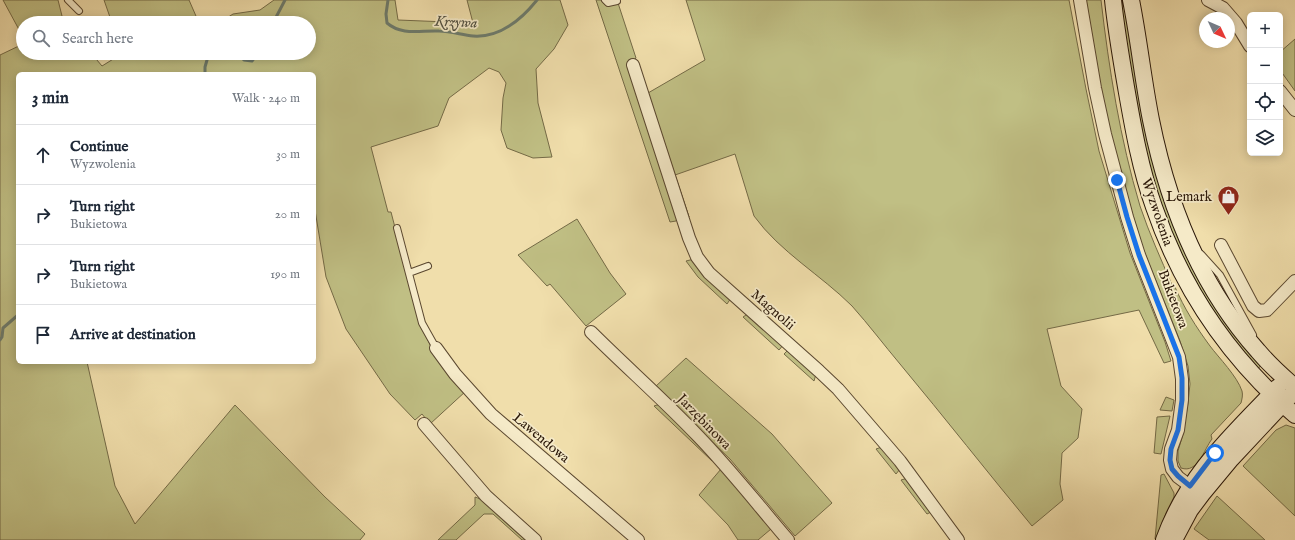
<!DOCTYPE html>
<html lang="en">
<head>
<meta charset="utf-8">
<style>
  :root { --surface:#fff; --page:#f6f6f7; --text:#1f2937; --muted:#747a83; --line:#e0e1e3 }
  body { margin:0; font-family:"IM FELL English",serif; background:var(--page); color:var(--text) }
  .controls { position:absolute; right:12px; top:12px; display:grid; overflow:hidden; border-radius:6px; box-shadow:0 2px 10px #0003 }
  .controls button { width:36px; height:36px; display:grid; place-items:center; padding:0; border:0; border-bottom:1px solid var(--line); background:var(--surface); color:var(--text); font:20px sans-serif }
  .compass { position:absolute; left:1199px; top:12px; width:36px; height:36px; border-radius:50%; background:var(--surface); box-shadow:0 2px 10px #0003; rotate:134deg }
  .stop { position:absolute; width:12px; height:12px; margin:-9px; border:3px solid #1a73e8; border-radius:50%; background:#fff }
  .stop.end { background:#1a73e8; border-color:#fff; box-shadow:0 1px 4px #0008 }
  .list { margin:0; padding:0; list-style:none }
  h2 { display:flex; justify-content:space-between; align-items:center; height:52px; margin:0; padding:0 16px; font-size:17px }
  h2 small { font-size:13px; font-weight:400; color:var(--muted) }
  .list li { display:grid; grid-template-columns:26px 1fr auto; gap:12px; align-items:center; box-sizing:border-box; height:60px; padding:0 16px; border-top:1px solid var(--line) }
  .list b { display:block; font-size:15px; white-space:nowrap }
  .list p { margin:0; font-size:13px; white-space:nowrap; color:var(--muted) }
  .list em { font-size:13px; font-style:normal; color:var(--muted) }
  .icon { flex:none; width:22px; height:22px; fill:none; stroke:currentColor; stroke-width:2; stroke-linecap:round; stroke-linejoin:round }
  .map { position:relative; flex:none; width:1295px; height:540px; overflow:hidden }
  .search { position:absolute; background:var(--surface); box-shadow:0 2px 10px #0003; left:16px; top:16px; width:300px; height:44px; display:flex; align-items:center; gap:10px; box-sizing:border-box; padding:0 14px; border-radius:22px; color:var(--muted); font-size:15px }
  .panel { position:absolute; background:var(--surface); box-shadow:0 2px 10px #0003; left:16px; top:72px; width:300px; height:292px; border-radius:6px }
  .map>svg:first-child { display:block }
</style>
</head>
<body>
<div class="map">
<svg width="1295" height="540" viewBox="0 0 1295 540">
  <rect width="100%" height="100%" fill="#f0deab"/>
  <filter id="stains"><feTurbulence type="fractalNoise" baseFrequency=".005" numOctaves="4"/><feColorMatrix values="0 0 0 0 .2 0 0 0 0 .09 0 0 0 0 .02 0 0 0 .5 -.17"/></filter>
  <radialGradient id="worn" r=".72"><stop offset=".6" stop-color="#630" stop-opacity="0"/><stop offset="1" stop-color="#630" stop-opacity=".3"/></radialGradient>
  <path fill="#c0bf84" stroke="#746a46" d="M3,0H58L62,16L68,23H23V37Z
    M104,0H189L199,23H112Z
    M274,0H395L398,20L473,23L467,0H560L568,25L554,49L536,69L538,103L552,157L533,158L507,148L501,130L503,98L506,83L499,72L489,68L449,98L438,126L371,147L388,212H391L420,324L424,333L433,350L466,391L430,424L422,414L415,420L390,394L346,329L326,277L314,204V74H18V362H87L115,486L135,524L235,405L325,497L365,534L360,540H0V55L23,44V53H91L102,66L123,53H309V23H219L233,14L260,10Z
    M596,0H602L604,4L609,6L618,3L636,58L629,64L678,217L676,221L670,222Z
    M686,0H1069L1086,89L1099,151L1130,253L1165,342L1171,361L1164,363L1139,310L1047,329L1061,386L1082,409L1078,438L1062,453L1060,484L1063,500L1032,526C988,473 945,418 900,364C884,345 869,325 852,306C821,275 780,252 754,216L735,154L675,175L689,217L648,93L705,60Z
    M1086,0H1101C1109,69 1120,139 1140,206C1149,233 1161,259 1172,285L1175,287C1184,308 1196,327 1210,346C1219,358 1237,376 1242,391C1243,395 1242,399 1241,403L1211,435L1212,439C1204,449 1198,474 1181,468L1178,461V451L1183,434L1188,403L1190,384L1188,366L1180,341L1142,246L1124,185L1107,124Z
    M1120,0H1124L1153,160L1261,365L1258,369C1232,337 1206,306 1188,270C1145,185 1133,92 1120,0Z
    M1295,39V91L1280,70V52Z
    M577,219L610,273L626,294L586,326L550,284L547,286L518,255Z
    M694,259L731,298L727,304L698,277L686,261Z
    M749,313L784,344L779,350L743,317Z
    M789,349L816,374L814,381L784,354Z
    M686,358L772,434L832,503L795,536L730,459L655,387Z
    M1166,397L1174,400L1172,411L1160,410Z
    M657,405H661L713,457L712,461L654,406Z
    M1170,416L1161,454L1154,453L1157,417Z
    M1286,425L1295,428V516L1243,466L1276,430Z
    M882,447L900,469L896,474L876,449Z
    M721,469L771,529L758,540H738L728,525L699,495Z
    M1164,474L1174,493V497L1166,513L1157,538L1155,539L1161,475Z
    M908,478L933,511L927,514L901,480Z
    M1217,496L1265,540H1209L1194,529Z
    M475,497C483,499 484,506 494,508L528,540H522L493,514H484L456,540H438L475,505Z"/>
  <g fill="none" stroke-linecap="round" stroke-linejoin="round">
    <path stroke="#6d7a6b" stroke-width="3" d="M388,0L386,14L387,23C402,36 421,30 439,31C451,31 462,35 473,36C500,38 521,20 537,0
      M273,23L285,0
      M238,53L244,60L252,61L258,53
      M205,74V67L209,53
      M18,271V274
      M0,340L2,337L3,328L18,315"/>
    <defs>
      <path id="lane" d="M68,0L79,11
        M605,0L608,3L617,1
        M397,228L422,323L436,348
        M1201,254L1220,275L1253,335
        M409,273L428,266"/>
      <path id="street" d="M1080,0L1095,88L1105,134L1127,217L1139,255L1179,357L1182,379V400L1178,430L1171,449L1170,460L1172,469L1178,477L1190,486
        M1208,0L1223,8L1236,23L1250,46
        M633,65L689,238L697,257L709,273L819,371L838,389L900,461L958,540
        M1280,91L1295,110
        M1221,245L1253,306L1259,311L1267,310L1295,281
        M591,332C626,367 664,400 698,436C730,469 758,505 788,540
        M436,348L455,374L491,414L638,540
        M424,424L486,496L535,540"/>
      <path id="secondary" d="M1113,0C1116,29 1121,58 1126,87C1133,127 1140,168 1154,207C1182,289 1230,359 1295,415
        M1131,0C1139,40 1143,80 1151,120C1168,205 1200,286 1258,351C1269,364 1282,376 1295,387
        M1164,540C1188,474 1231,436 1278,387
        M1174,540L1190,510L1202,494L1231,459L1289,397"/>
    </defs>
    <use href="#lane" stroke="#5b4830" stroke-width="8"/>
    <use href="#street" stroke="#5b4830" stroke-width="14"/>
    <use href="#secondary" stroke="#291607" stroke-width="18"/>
    <use href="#lane" stroke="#f5eac8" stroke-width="6"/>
    <use href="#street" stroke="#f5eac8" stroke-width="12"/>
    <use href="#secondary" stroke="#f5eac8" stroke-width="16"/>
  </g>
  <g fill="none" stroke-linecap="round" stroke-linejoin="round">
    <path stroke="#1a73e8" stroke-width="5" d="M1117,180L1127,217L1139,255L1179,357L1182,378V400L1178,430L1171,449L1170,460L1172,469L1178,476L1190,486L1215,453"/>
  </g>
  <defs>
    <symbol id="shop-pin" viewBox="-11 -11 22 30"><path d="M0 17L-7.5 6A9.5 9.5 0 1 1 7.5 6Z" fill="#8f2418" stroke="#f5eac8"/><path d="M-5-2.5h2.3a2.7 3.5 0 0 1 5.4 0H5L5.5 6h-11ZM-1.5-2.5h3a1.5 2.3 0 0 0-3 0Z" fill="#fff"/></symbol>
  </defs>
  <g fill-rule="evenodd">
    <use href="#shop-pin" x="1216" y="184" width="25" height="34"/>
  </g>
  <g text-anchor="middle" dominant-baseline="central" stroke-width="3.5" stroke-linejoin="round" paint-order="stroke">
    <g font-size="14" fill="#291607" stroke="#f5eac8" text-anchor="end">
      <text x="1212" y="197">Lemark</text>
    </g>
    <g font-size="14" fill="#291607" stroke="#f5eac8">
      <text transform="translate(1157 212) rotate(71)">Wyzwolenia</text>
      <text transform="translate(1173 299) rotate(69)">Bukietowa</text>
      <text transform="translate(773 310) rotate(41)">Magnolii</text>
      <text transform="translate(704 422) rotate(46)">Jarzębinowa</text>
      <text transform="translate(541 438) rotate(40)">Lawendowa</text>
    </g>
    <g font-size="15" font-style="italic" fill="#515041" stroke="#f5eac8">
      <text transform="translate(456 22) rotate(3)">Krzywa</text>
    </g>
  </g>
  <rect width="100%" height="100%" filter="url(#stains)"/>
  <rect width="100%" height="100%" fill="url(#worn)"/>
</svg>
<div class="controls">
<button>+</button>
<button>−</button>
<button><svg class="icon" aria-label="locate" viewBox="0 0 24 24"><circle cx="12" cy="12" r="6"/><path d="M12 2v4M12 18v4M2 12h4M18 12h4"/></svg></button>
<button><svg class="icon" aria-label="layers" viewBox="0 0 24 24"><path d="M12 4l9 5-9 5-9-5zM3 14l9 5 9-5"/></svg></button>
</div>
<svg class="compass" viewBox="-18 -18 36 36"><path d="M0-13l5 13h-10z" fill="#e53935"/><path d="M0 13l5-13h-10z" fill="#747a83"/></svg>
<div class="stop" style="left:1215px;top:453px"></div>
<div class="stop end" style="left:1117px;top:180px"></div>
<div class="search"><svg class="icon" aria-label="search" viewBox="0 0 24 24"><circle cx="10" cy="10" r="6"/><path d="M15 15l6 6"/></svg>Search here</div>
<section class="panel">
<h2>3 min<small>Walk · 240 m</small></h2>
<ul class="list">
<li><svg class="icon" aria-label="ahead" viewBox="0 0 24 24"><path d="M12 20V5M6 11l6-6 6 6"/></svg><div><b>Continue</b><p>Wyzwolenia</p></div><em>30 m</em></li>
<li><svg class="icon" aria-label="right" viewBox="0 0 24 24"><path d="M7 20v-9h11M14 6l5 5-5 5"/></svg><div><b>Turn right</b><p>Bukietowa</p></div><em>20 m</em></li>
<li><svg class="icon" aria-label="right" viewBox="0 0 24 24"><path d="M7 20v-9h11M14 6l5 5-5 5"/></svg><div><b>Turn right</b><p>Bukietowa</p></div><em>190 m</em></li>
<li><svg class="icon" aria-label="arrive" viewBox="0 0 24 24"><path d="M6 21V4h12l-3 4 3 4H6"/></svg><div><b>Arrive at destination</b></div></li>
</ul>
</section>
</div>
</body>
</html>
